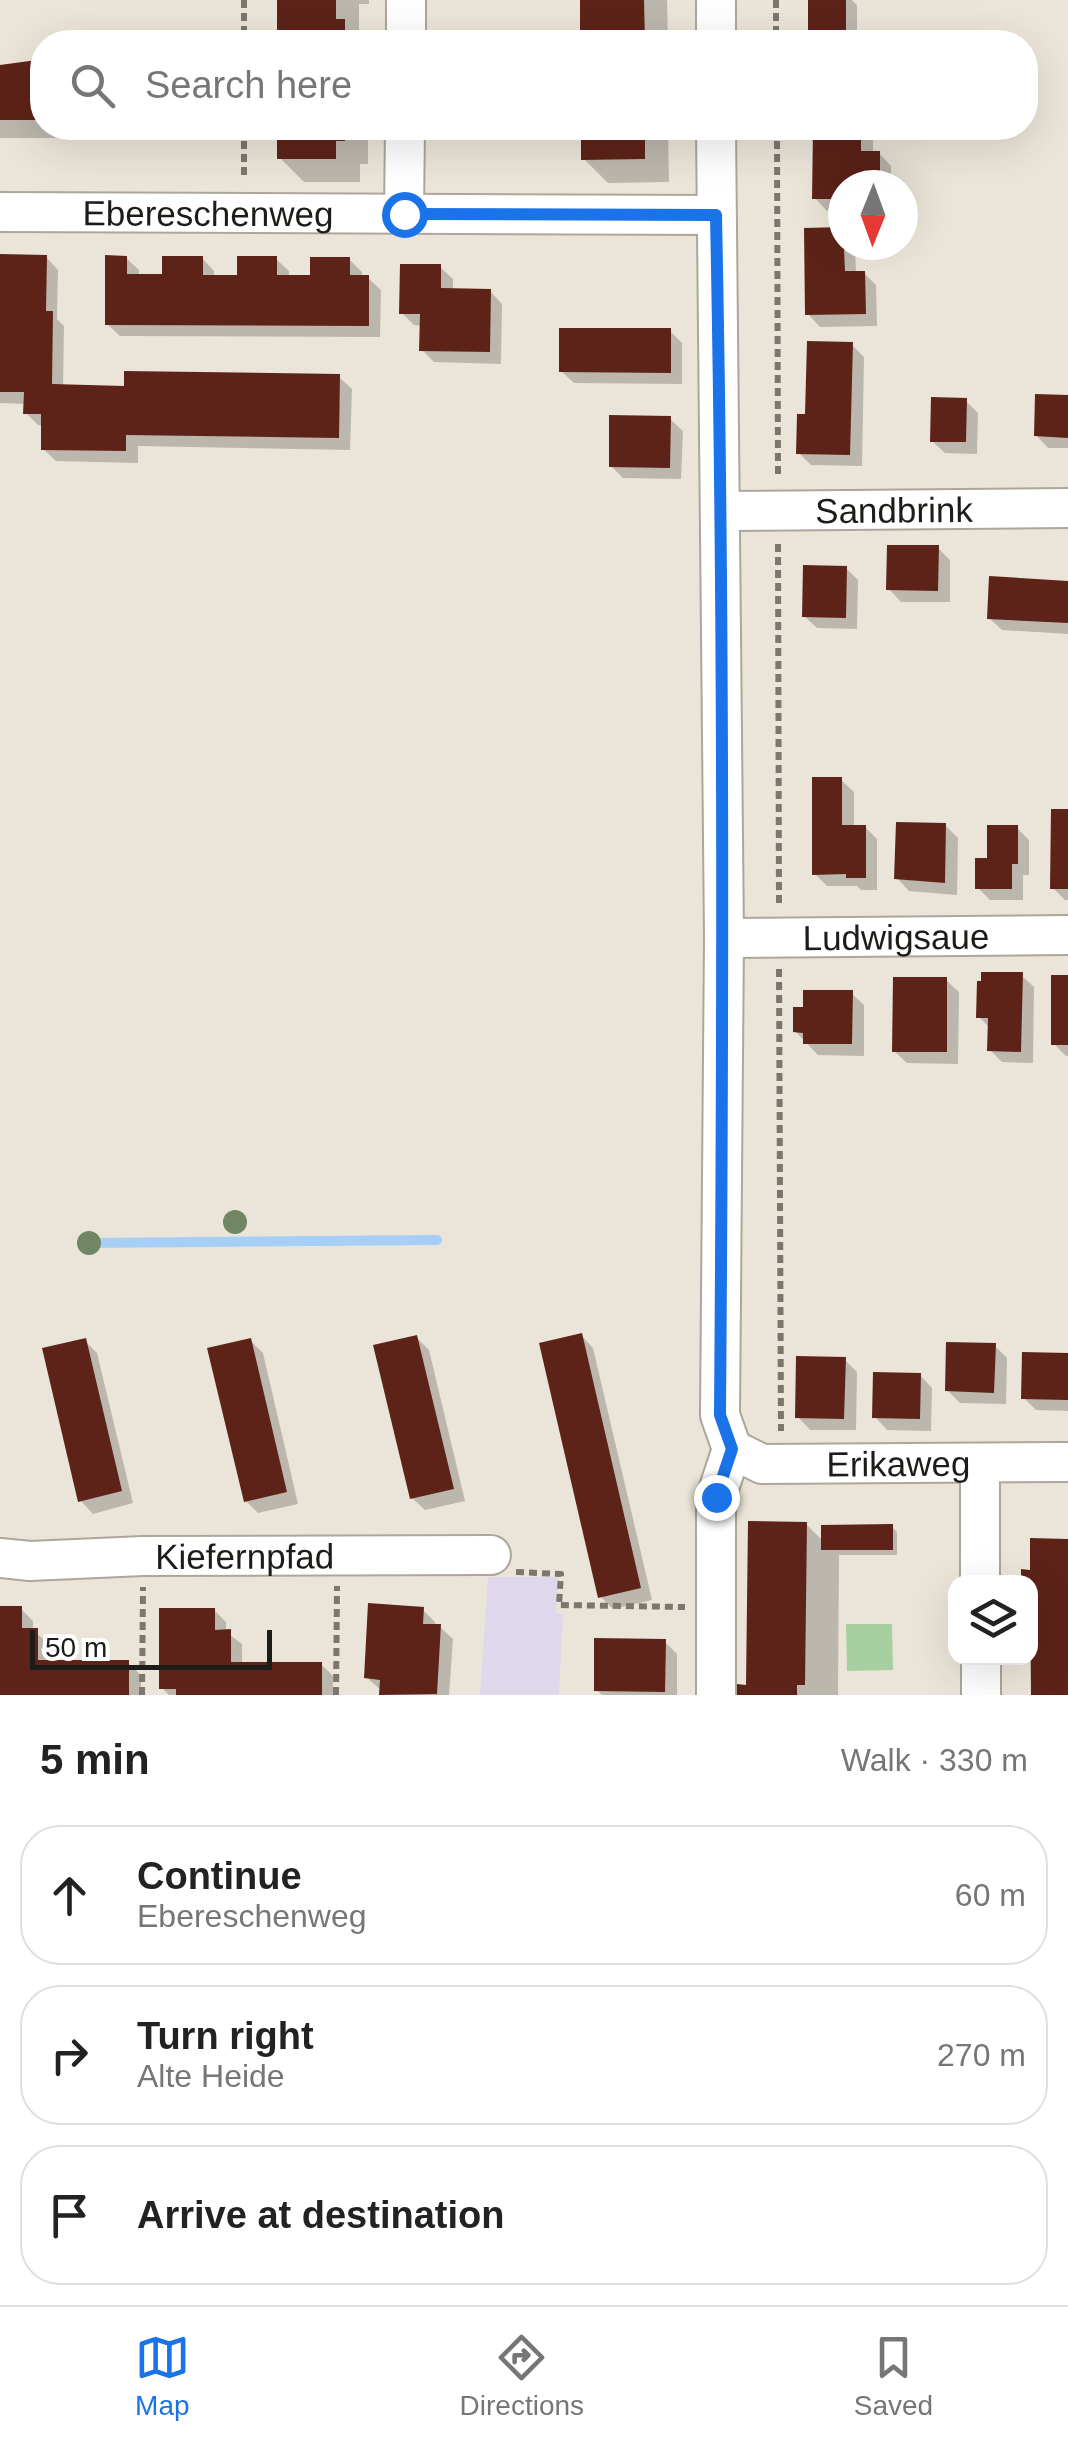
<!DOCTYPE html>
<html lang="en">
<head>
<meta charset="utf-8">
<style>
  :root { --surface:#fff; --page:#f6f6f6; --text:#222; --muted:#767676; --line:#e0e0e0; --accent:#1a73e8 }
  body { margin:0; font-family:Arial,sans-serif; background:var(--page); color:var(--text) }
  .controls { position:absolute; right:30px; bottom:30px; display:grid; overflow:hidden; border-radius:20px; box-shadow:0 10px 40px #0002 }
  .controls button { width:90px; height:90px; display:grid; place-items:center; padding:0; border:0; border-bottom:2px solid var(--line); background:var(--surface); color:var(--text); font:50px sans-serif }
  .compass { position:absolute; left:828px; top:170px; width:90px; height:90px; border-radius:50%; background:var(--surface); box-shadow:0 10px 40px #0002; rotate:181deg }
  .scale { position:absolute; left:30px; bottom:25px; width:242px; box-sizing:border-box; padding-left:10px; border:5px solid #1e1c18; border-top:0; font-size:28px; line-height:35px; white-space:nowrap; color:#1e1c18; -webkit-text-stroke:8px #fff; paint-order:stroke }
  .stop { position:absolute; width:30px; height:30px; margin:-22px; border:8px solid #1a73e8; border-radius:50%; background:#fff }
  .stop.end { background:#1a73e8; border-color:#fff; box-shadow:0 2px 10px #0008 }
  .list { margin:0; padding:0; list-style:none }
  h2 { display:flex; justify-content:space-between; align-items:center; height:130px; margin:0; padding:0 40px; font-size:42px }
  h2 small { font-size:32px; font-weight:400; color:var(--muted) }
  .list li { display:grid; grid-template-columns:65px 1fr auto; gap:30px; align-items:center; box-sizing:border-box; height:140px; margin:0 20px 20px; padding:0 20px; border:2px solid var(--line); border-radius:40px }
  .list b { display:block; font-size:38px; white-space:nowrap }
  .list p { margin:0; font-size:32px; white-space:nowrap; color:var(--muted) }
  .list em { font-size:32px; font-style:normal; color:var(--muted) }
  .icon { flex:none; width:55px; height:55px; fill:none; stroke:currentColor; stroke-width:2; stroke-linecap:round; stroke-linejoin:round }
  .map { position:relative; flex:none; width:1068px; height:1695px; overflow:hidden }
  .search { position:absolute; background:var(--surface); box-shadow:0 10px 40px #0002; left:30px; right:30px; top:30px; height:110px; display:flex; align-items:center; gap:25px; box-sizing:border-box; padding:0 35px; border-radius:40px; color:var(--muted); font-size:38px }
  .sheet { height:610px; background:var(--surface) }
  nav { display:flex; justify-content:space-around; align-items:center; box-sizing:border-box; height:140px; border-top:2px solid var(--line); background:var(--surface); font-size:28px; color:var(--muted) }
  nav a { display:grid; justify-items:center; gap:5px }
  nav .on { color:var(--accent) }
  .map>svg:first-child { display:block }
</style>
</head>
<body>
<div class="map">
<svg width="1068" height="1695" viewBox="0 0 1068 1695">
  <rect width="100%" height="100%" fill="#ebe5d9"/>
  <path fill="#dfd8ed" d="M488,1577H558L556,1613L563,1614L559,1695H480Z"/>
  <path fill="#a8cfa0" d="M846,1624H892L893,1670L847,1671Z"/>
  <path fill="#0003" d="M280,0H369V4H359V36L365,42H280Z
    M582,0H667L668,42H583Z
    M811,0H852L857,5V42H811Z
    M36,63L42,68V128H168V138H0V67Z
    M280,128H368V164H360V182H304L280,158Z
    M583,128H668L669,182L608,183L584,159Z
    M815,128H873V153H879L891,166V185H843V211H827L815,198Z
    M843,245H855L856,273H864L876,285L877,326L820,327L808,314Z
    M0,256L46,257L58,270L57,319L64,326L63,387L126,388L339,377L352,389L350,450L138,446V463L56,461L43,449L44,426L38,425L26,413V404L0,403Z
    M126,258L139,270V277H165L202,258L214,271V277H240L276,259L289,271V277H313L349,259L362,272V278H368L381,290L380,337L120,336L107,324Z
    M440,267L453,279V291H490L502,304L501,364L434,362L422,350V326L414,325L402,313Z
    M670,331L682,343V384L574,383L561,371Z
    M852,345L864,357L862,466L811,465L799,453L808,417Z
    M1068,398V448H1048L1036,435Z
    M966,401L978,413L977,454L945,453L932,441Z
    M670,419L683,431L681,479L623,478L611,466Z
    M938,548L950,560V602H901L889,589Z
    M846,568L858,580L857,629L817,628L804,616Z
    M1068,583V634L1002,630L989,618Z
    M841,780L854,792V827H865L877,839V890H861L857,886H827L815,874Z
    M1068,811V900H1065L1053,888Z
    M945,825L958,838L957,895L909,891L897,878Z
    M1017,828L1029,840V875H1023V900H990L978,888L990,860Z
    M1021,975L1034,987L1033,1063L1002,1062L990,1050V1028L979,1017Z
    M1068,977V1056H1066L1054,1044Z
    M946,980L959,992L958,1064L907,1063L894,1051Z
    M851,993L864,1005V1056L818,1055L795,1031Z
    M581,1335L593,1348L652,1600L613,1609L600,1596Z
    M416,1337L429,1350L465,1501L425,1510L412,1498Z
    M250,1340L263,1353L298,1504L258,1513L246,1501Z
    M85,1341L97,1353L133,1503L93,1514L81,1501Z
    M995,1346L1007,1358L1006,1404L960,1403L947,1390Z
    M1068,1356V1411L1036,1410L1024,1398Z
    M844,1359L857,1372L856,1430H810L798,1417Z
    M920,1375L932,1388L931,1431L887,1430L875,1417Z
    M806,1524L824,1542L892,1527L897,1532V1555H839L838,1695H739L749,1687Z
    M0,1609H21L33,1621V1631L49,1643V1663H128L141,1675V1695H0Z
    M422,1609L435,1622V1627H440L453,1639L449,1695H381V1690L366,1677Z
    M214,1610L226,1622V1632L242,1644V1664H321L333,1676V1695H169L162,1688Z
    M665,1642L677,1654V1695H602L597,1690Z"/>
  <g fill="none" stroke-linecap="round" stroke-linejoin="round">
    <path stroke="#a7cff6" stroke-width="10" d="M89,1243L437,1240"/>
  </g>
  <path fill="#5d2318" d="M277,0H336V19H345V42H277Z
    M580,0H644L645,42H580Z
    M808,0H846V42H808Z
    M37,60V65H42V120H0V65Z
    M277,128H345V141H336V159H277Z
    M581,128H645V159L581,160Z
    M813,128H861V151H880V185H843V199H812Z
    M843,227L845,271H865L866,314L805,315L804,228Z
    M0,254L47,255L46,311H53L52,384L124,386V371L340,374L339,438L126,435V451L41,450V414H23L24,392H0Z
    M105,255L127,256V274H162V256H203V275H237V256H277V275H310V257H350V275H369V326L105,325Z
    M400,264H441V288L491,289L490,352L419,351L420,314H399Z
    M559,328H671V373L559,372Z
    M807,341L853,342L850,455L796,454L797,414H805Z
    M1035,394L1068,395V438L1034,436Z
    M931,397L967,398L966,442H930Z
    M609,415L671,416L670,468L609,467Z
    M887,545H939L938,591L886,590Z
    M803,565L847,566L846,618L802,617Z
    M989,576L1068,581V623L987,619Z
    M812,777H842V825H866V878H846V874L812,875Z
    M1051,809H1068V889H1050Z
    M896,822L946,823L945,883L894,879Z
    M987,825H1018V864H1012V889H975V858H987Z
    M981,972H1023L1021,1052L987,1051L988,1018H976L977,981H981Z
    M1051,975H1068V1045H1051Z
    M893,977H947V1052H892Z
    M803,990H853L852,1044H803V1033L793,1032V1007H803Z
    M582,1333L641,1588L598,1598L539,1343Z
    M417,1335L454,1489L410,1499L373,1345Z
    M86,1338L122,1491L78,1502L42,1348Z
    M251,1338L287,1492L244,1502L207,1348Z
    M946,1342L996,1343L994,1393L945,1391Z
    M1022,1352L1068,1353V1400L1021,1399Z
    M796,1356L846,1357L844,1419L795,1418Z
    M873,1372L921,1373L920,1419L872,1418Z
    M748,1521L807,1522L805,1685H797V1695H737V1684L746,1685Z
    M893,1524V1550H821V1525Z
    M1030,1538L1068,1539V1695H1031L1030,1582H1021V1569L1030,1570Z
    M368,1603L424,1607L423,1624H441L437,1694L379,1695L380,1680L364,1678Z
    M0,1606H22V1628H38V1660H129V1695H0Z
    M159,1608H215V1630L231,1629V1662H322V1695H176V1689H159Z
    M594,1638L666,1639L665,1692L594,1691Z"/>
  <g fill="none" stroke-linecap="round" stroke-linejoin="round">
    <defs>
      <g id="minor">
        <path d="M406,42V0"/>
        <path d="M716,42V0"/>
        <path d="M716,128L724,938L720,1415L732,1449L716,1497V1695"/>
        <path id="s1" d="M0,212L715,215"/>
        <path d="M404,214L405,128"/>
        <path id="s2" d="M722,511L1068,508"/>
        <path id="s3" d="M724,938L1068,935"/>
        <path id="s4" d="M732,1449L762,1464L1068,1462"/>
        <path d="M980,1463V1582"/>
        <path id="s5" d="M0,1558L30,1561L143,1556L491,1555"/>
        <path d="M981,1658V1695"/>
      </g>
    </defs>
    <use href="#minor" stroke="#aca69b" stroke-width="42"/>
    <path stroke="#7b776f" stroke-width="6" stroke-dasharray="8 5" stroke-linecap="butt" d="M244,0V42
      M776,0V42
      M244,128V180
      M777,128L778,476
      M778,544L779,906
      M779,969L781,1431
      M516,1572L561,1574L559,1605L685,1607
      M142,1695L143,1587
      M336,1695L337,1586"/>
    <use href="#minor" stroke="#fff" stroke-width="38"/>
  </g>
  <g fill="#718764">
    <circle cx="235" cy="1222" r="12"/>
    <circle cx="89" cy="1243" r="12"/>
  </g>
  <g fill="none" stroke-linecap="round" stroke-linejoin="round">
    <path stroke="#1a73e8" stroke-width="12" d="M404,214L716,215C724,615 723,1015 720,1415L732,1449L716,1497"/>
  </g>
  <g text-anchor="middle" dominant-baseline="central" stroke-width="10" stroke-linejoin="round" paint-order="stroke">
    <g font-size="35" fill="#1e1c18" stroke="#fff">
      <text stroke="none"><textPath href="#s1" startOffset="208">Ebereschenweg</textPath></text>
      <text stroke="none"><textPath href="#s2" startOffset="172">Sandbrink</textPath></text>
      <text stroke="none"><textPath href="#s3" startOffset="172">Ludwigsaue</textPath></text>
      <text stroke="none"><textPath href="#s4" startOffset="170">Erikaweg</textPath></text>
      <text stroke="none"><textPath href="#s5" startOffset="245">Kiefernpfad</textPath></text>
    </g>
  </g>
</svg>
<div class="controls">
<button><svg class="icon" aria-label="layers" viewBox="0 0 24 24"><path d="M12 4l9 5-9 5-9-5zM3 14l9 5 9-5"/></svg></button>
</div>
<svg class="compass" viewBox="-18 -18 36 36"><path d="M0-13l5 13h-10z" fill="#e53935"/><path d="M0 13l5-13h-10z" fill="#767676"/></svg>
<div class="scale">50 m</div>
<div class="stop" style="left:404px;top:214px"></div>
<div class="stop end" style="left:716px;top:1497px"></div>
<div class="search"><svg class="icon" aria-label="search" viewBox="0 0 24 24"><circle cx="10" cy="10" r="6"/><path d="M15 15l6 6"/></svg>Search here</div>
</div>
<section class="sheet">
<h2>5 min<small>Walk · 330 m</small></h2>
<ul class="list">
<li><svg class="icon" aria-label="ahead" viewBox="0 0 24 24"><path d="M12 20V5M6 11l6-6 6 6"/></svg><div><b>Continue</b><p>Ebereschenweg</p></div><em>60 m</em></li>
<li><svg class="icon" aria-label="right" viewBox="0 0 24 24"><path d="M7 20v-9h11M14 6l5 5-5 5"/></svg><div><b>Turn right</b><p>Alte Heide</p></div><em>270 m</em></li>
<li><svg class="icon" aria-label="arrive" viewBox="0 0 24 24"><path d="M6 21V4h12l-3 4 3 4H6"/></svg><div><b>Arrive at destination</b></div></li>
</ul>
</section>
<nav>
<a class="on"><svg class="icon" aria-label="map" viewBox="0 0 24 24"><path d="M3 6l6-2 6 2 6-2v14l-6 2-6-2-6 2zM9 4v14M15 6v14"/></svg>Map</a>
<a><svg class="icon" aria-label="directions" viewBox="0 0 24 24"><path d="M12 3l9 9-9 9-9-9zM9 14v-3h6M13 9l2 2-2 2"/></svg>Directions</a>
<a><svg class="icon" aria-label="saved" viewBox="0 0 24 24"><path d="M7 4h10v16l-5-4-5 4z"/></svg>Saved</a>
</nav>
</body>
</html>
